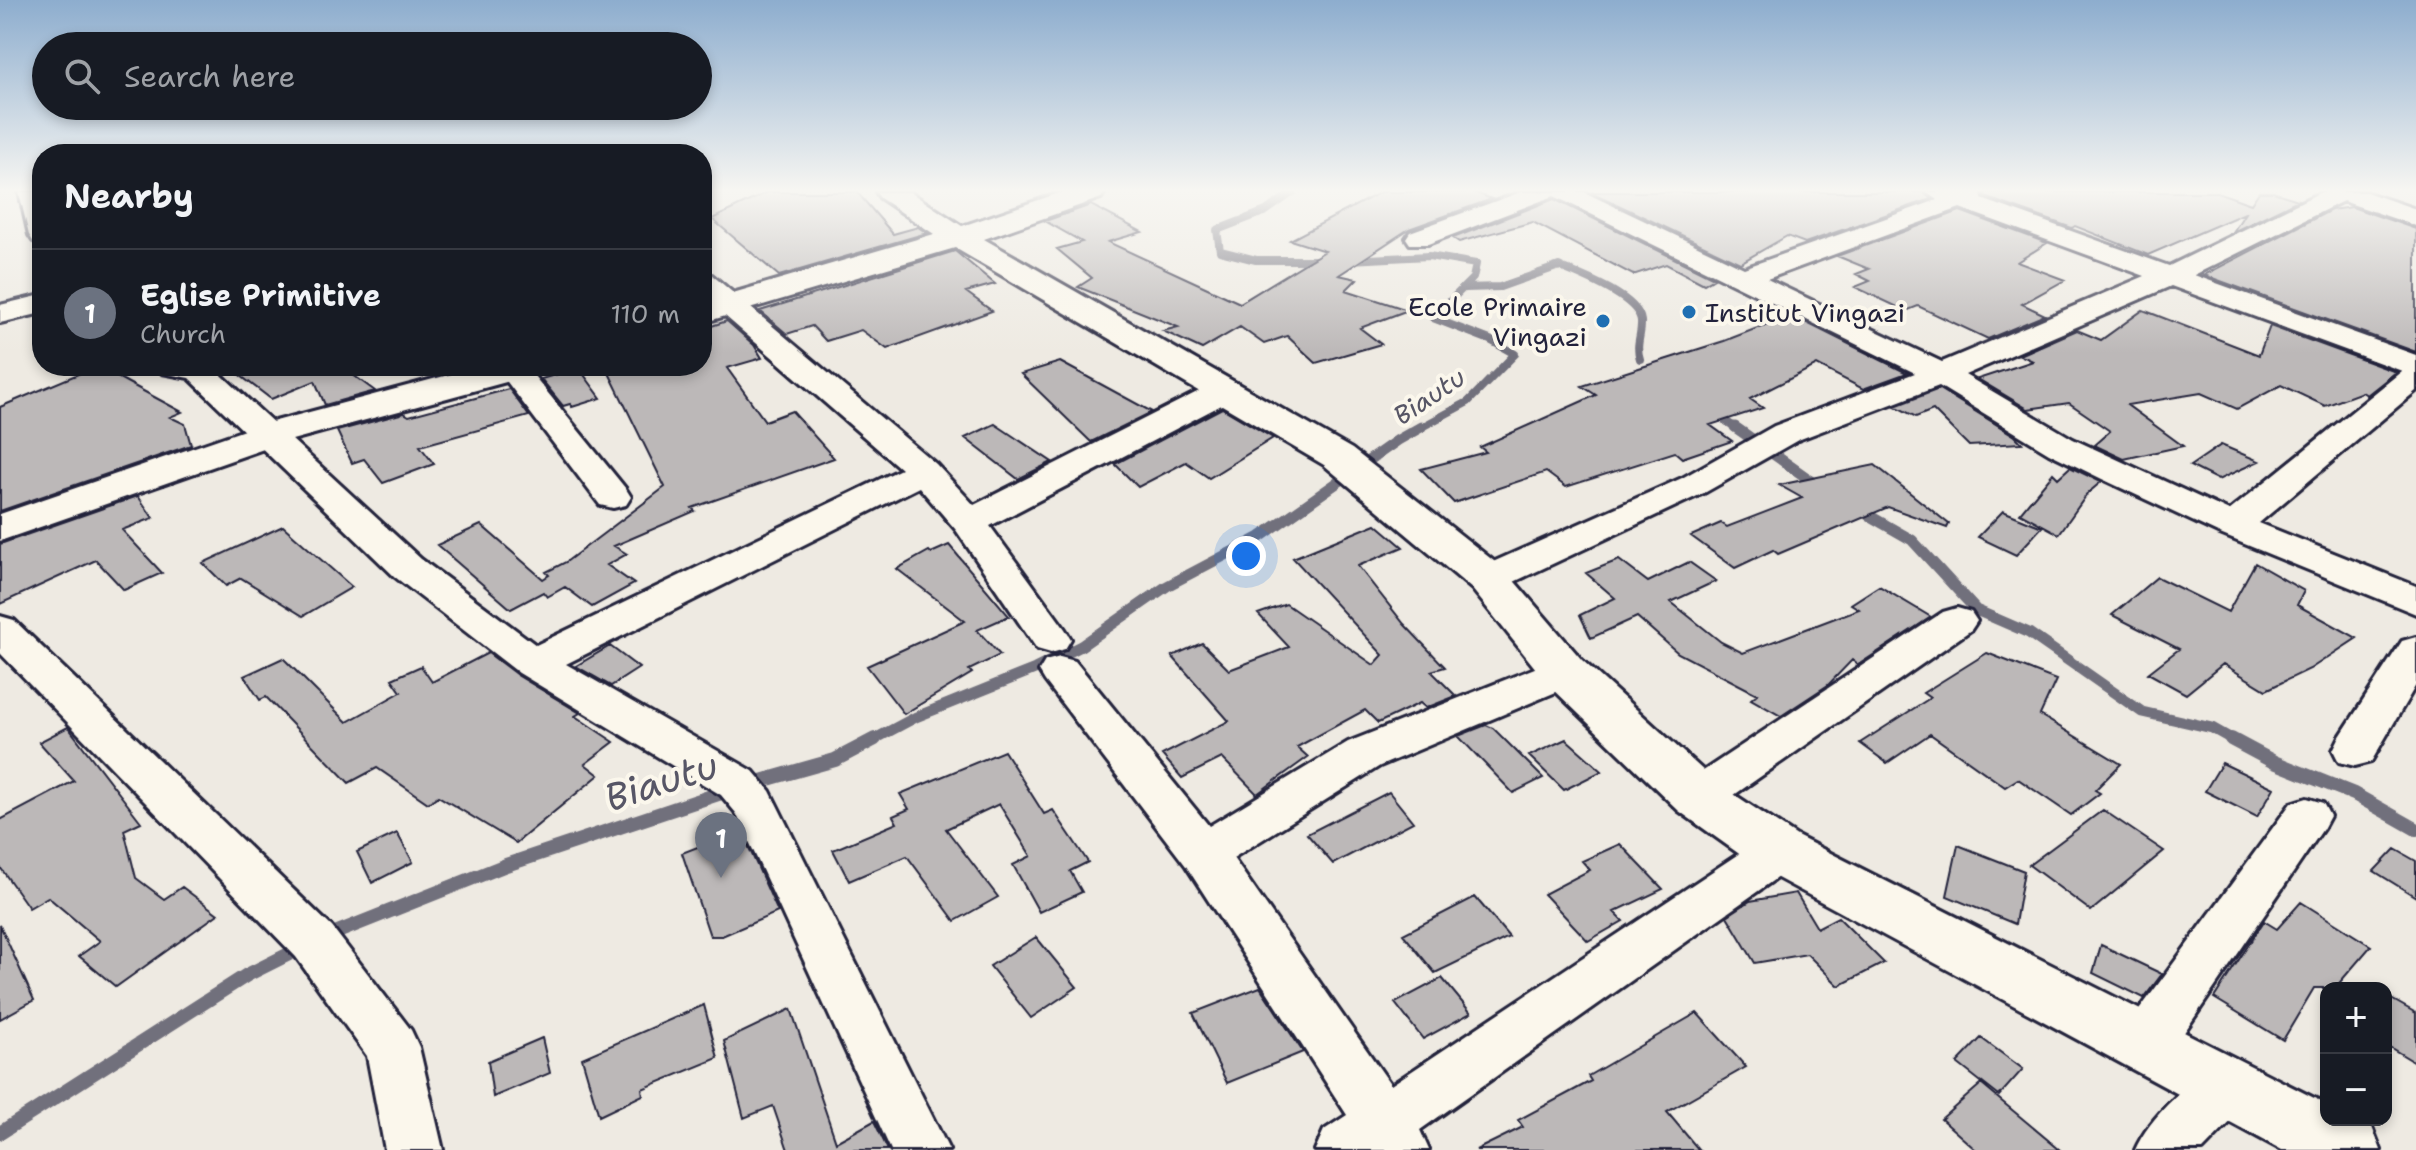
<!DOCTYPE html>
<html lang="en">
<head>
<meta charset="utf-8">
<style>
  :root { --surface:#171b24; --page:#20242c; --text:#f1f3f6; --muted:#9ea1a6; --line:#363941; --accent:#0f766e }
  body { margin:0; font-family:"Shantell Sans",sans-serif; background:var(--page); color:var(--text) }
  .controls { position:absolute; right:24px; bottom:24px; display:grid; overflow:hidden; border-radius:16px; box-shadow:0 4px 12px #0003 }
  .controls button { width:72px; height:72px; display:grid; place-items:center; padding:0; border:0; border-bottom:2px solid var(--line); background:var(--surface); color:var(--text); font:40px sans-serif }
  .you { position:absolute; left:1246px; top:556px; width:28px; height:28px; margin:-20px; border:6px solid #fff; border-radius:50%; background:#1a73e8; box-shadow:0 0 0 12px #1a73e833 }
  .badge { display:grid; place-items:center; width:52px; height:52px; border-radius:50%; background:var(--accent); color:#fff; font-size:26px; font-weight:700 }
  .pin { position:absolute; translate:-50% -66px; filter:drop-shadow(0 2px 4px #0008) }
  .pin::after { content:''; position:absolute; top:42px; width:28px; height:24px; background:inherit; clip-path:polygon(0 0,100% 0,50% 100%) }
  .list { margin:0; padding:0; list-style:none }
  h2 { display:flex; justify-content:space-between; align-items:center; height:104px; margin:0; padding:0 32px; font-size:34px }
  h2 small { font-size:26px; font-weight:400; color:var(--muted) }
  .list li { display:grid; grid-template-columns:52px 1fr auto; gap:24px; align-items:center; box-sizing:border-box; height:128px; padding:0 32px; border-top:2px solid var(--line) }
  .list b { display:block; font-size:30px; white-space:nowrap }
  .list p { margin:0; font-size:26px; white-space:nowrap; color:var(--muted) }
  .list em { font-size:26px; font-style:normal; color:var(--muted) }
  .icon { flex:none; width:44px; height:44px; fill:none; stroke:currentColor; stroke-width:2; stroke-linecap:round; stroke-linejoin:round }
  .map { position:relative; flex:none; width:2416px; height:1150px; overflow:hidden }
  .search { position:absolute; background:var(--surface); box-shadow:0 4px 12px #0003; left:32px; top:32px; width:680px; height:88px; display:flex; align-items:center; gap:20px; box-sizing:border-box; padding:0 28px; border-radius:44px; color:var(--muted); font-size:30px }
  .panel { position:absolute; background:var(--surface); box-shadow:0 4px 12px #0003; left:32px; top:144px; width:680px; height:232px; border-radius:32px }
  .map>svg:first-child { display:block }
</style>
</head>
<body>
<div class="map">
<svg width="2416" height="1150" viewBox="0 0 2416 1150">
  <rect width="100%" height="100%" fill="#eeeae2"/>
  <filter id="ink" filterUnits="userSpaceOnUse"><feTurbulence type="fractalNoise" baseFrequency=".0125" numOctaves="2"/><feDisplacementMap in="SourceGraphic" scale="16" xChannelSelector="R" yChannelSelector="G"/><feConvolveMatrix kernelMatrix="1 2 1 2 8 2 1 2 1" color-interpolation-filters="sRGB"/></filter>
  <g filter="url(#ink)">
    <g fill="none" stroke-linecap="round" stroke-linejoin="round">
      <path stroke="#716f7c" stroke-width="8" d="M1293,192L1266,211L1217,230L1220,251L1256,260H1323
        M1349,260L1429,256L1476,264L1473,278L1433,318L1490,340L1515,354L1468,402L1418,429
        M1464,288L1500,287L1559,266L1563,268C1583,276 1639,298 1641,321C1642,335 1635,344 1640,359
        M1713,413L1738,429"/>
      <path stroke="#716f7c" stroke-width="11" d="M1735,427L1820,487
        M1856,508L1912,540L1976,610L2029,633L2142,712L2212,728L2235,741
        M871,741L916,717L1035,669L1081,646L1167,586L1260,537L1398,440L1421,427"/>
      <path stroke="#716f7c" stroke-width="14" d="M2231,739L2274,762L2354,794L2416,829
        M750,784L835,760L875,739
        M325,937L506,865L733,789
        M0,1133L247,975L305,946"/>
    </g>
    <path fill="#bcb8b8" stroke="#22223b" stroke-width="2" d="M768,192H857L893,234L918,227L927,233L779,276L712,219Z
      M1381,192H1473L1492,199L1409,229L1339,275L1357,279L1346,290L1408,310L1360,328L1381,344L1316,363L1287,336L1264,344L1240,327L1202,349L1163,331L1178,327L1078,287L1092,278L1057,249L1082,242L1045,221L1091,205L1142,232L1108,242L1240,303L1325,251L1290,240Z
      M1591,192H1923L1931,199L1805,243L1787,236L1740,263Z
      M1984,192H2217L2251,204L2259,192H2273L2298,200L2233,232L2245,213L2148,255L2075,226L2072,228L1985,197Z
      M1554,199L1714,278L1704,284L1666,264L1633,275L1533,222L1459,242L1453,238Z
      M2352,207L2416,229V352L2204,275L2331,210Z
      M1960,211L2047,243L2017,262L2065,280L2022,304L2045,315L1988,339L1918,306L1906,311L1855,287L1870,281L1856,274L1869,269L1837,256Z
      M955,251L995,284L966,292L992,311L887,349L861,330L826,341L812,326L787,334L760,311Z
      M2143,310L2259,355L2270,326L2396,372L2367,395L2362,392L2325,406L2281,385L2237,409L2201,393L2127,405L2183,446L2124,459L2094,445L2110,431L2069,403L2028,409L1978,379L2033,361L2020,355L2077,330L2101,340Z
      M1791,315L1907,373L1863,389L1817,365L1750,399L1763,408L1710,425L1732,441L1682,458L1675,452L1566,487L1546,472L1454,503L1421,469L1486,452L1480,447L1596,395L1582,386L1724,341Z
      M727,321L754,345L762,358L727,368L765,421L792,411L834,458L692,508L695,511L614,546L627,554L607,565L634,584L592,607L565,587L547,597L543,592L511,609L437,545L481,525L543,579L549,575L546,572L566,562L665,487L609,373L634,366H702V329Z
      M1060,362L1152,412L1091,442L1021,374Z
      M97,366L182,412L170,417L185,424L191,445L0,511V407Z
      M228,366H350L345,369L375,391L325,405L315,381L271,399Z
      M579,368L601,398L572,407L570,404L563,406L541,379Z
      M509,389L529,416L420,446L434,464L383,483L364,459L352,463L337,431L404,413L409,416Z
      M1939,389L2015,436L2022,443L1969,446L1933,410L1916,417L1895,406Z
      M1222,408L1273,438L1209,478L1186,462L1138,487L1115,464Z
      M995,424L1052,462L1018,479L965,438Z
      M2221,445L2259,461L2218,480L2190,466Z
      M1875,465L1949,524L1947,528L1888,507L1778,554L1773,550L1735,568L1691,536L1721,523L1727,527L1802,498L1779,485Z
      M2070,467L2101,482L2088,493L2059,534L2020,513L2053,473L2058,478Z
      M138,496L153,518L122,530L162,573L124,590L96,560L0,604V544Z
      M2003,511L2042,527L2016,555L1978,537Z
      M1376,524L1403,547L1358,566L1404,624L1445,667L1431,671L1456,696L1426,708L1420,703L1378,723L1365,710L1297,747L1308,757L1257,794L1222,758L1182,778L1162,755L1229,721L1172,656L1202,643L1229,670L1289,647L1258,614L1286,604L1374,665L1383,655L1293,558Z
      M283,526L352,587L303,616L241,578L226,586L203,563Z
      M949,545L1009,616L977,630L1000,655L969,670L972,673L904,714L867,666L965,621L897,569L929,551L931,553Z
      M1619,560L1648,582L1689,562L1716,581L1671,602L1721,642L1743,653L1859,609L1851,604L1879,586L1931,617L1858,665L1852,660L1828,685L1781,716L1751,699L1757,694L1678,653L1637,617L1591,638L1580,615L1615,598L1586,573Z
      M2255,563L2304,591L2297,605L2357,638L2310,669L2266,690L2223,664L2186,694L2148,673L2179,649L2112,615L2157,577L2228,612Z
      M610,646L639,668L611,686L576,666Z
      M488,653L517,675L580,713L575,716L614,742L585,764L599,775L516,843L438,796L428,803L377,768L349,783L266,697L260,700L244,676L283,658L347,722L401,692L392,679L421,666L432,682Z
      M1987,653L2056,680L2040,715L2121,764L2095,790L2100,793L2071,815L2018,779L2005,787L1930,734L1887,763L1860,743L1930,698L1923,693Z
      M1486,725L1493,728L1543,778L1513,793L1458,736Z
      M68,727L141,822L124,830L136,878L164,899L182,887L218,914L116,987L79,956L100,941L48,897L29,908L0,867V820L74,781L39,742Z
      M1566,739L1602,771L1564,790L1529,756Z
      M1004,751L1044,814L1053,810L1088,862L1070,871L1082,892L1039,912L1013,865L1031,856L999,804L946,829L998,897L955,921L907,856L849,881L833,850L897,823L893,816L909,809L900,794Z
      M2222,763L2274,788L2257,817L2205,791Z
      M1389,792L1413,822L1333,864L1307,834Z
      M2103,810L2164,851L2091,911L2029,865Z
      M741,830L778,912L722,936H710L682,853Z
      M397,833L413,862L372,883L357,852Z
      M1620,844L1663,889L1614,912L1623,921L1588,941L1544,894L1590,870L1582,861Z
      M1958,845L2024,871L2015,924L1947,896Z
      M2395,849L2416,861V897L2374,871Z
      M1796,893L1817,928L1838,917L1884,963L1839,986L1807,954L1755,963L1727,916L1750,901Z
      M1475,897L1509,937L1435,973L1403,934Z
      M2301,902L2371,946L2335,988H2314L2283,1040L2214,998L2264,921L2277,929Z
      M0,925L34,1000L0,1019Z
      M1036,937L1077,987L1031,1018L990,966Z
      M2101,945L2162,974L2144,998L2093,973Z
      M1442,978L1471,1013L1423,1039L1395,1003Z
      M1260,987L1303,1052L1227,1083L1193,1013Z
      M2386,996L2416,1013V1063L2386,1045Z
      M704,1005L718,1058L642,1089L643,1095L599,1116L582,1058Z
      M791,1009L836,1142L874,1121L888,1150H788L773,1106L744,1118L724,1041Z
      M1697,1013L1746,1067L1667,1112L1699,1150H1476L1523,1127L1518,1120L1591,1081L1588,1076Z
      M542,1038L550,1073L493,1097L488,1061Z
      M1981,1038L2023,1069L1999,1096L1957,1063Z
      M1981,1084L2060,1150H1976L1941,1119Z"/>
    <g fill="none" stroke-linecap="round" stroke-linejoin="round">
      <defs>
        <path id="street" d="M19,192H42V243L33,241L29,235Z
          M1521,192H1584L1744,268L1937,200L1926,192H1981L1982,199L2169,266L2321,192H2366L2416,209V226L2343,201L2194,275L2416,355V391L2259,523L2416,586V614L2220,534L2102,479L2049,453L1939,386L1798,440L1706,492L1501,588L1488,591L1475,588L1469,579L1475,570L1682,478L1774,426L1915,373L1554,196L1428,244H1410L1406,238L1410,232ZM1960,208L2145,276L1942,362L1767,279ZM2171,286L2402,371L2229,511L2073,439L1965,375Z
          M702,273L712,275L936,464L974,505L1213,384L1224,381L1235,384L1240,391L1235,398L990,526L1065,629L1071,639L1065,649L1051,653L1037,649L956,530L919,487L566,664L753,771L770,791L949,1150H891L736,813L721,795L519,673L395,577L189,378L162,373L158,366H212L421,559L536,645L901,469L702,296Z
          M42,295V313L0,323V305Z
          M495,366H526L626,489L631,497L626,505L613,508L600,505Z
          M1957,608L1971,612L1977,621L1971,630L1714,809L1698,815L1682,809L1675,797L1682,785L1943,612Z
          M0,616L14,620L332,927L411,1030L419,1047L443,1150H385L367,1056L296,957L0,653Z
          M2416,637V685L2371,762L2355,766L2339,762L2333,750L2339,738L2402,641Z
          M1060,657L1075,661L1209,826L1348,742L1550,662L1565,658L1580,662L1586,672L1580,682L1380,766L1233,858L1391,1085L1761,839L1778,833L1795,839L1802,852L1795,865L1420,1130L1429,1150H1315L1324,1130L1347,1115L1186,866L1045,681L1039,671L1045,661Z
          M2307,798L2323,803L2330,816L2323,829L2164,1062L2145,1070L2126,1062L2118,1045L2126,1028L2291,803Z
          M2226,1062L2246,1070L2254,1088L2246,1106L2203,1150H2135C2149,1118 2193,1075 2226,1062Z"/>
        <path id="secondary" d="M876,192H910L962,226L1062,192H1105L1101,198L984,239L1352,449L1504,569L1582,660L1717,783L1797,836L2326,1104V1120H2357L2372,1127L2381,1150H2282L1759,868L1679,811L1548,684L1472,589L1324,465L955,248L702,323V302L934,234L880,198Z
          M482,366H541L536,374L281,443L0,541V514L253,427Z"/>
      </defs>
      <use href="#street" stroke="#22223b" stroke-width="6"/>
      <use href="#secondary" stroke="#22223b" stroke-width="6"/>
      <use href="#street" fill="#fbf7ec" fill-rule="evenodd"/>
      <use href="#secondary" fill="#fbf7ec" fill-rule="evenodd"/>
    </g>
  </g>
  <linearGradient id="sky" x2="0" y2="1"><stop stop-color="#8dadce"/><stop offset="0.54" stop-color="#f7f6f2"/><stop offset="1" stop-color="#f7f6f2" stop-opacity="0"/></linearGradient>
  <rect width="2416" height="353" fill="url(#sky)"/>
  <g fill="#1f6fb2" stroke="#fbf7ec" stroke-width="3">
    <circle cx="1689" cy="312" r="8"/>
    <circle cx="1603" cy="321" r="8"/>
  </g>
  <g text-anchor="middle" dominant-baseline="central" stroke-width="8" stroke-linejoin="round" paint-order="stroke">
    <g font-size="26" fill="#22223b" stroke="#fbf7ec" text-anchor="end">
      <text x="1587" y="306">Ecole Primaire<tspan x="1587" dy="30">Vingazi</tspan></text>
      <text x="1705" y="312" text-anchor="start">Institut Vingazi</text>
    </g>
    <g font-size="26" font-style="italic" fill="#575666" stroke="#fbf7ec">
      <text transform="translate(1429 396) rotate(-34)">Biautu</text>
    </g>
    <g font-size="38" font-style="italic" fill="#575666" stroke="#fbf7ec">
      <text transform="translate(661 781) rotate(-18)">Biautu</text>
    </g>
  </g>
</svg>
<div class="controls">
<button>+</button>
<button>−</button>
</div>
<div class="you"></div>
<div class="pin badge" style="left:721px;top:878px;background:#6b7280">1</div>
<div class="search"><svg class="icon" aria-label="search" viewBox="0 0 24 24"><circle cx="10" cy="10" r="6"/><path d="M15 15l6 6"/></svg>Search here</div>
<section class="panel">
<h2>Nearby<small></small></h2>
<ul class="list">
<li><span class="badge" style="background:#6b7280">1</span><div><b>Eglise Primitive</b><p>Church</p></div><em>110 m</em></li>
</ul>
</section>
</div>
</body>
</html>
